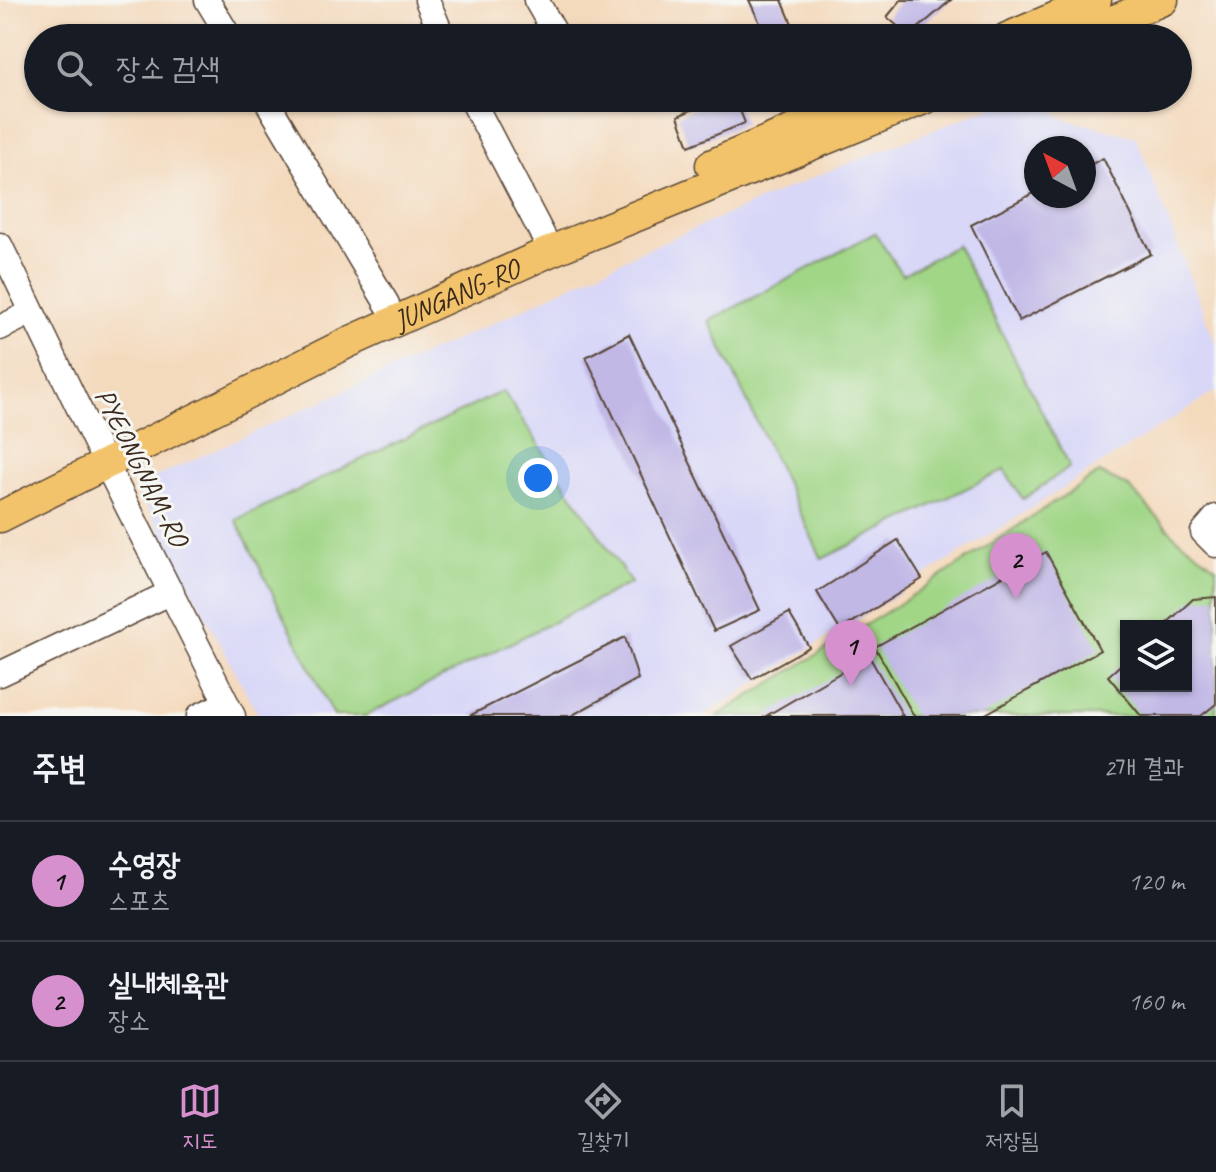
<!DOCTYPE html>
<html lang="ko">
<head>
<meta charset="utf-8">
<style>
  :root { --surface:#171b24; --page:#242831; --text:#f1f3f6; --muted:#9ea1a6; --line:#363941; --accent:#d690ce }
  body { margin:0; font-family:Caveat,"Poor Story",sans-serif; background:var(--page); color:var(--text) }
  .controls { position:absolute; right:24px; bottom:24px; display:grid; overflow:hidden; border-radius:0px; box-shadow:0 2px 6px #0004 }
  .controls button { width:72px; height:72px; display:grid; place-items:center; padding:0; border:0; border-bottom:2px solid var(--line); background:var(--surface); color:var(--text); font:40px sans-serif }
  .compass { position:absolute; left:1024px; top:136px; width:72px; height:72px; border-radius:50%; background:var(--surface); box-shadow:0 2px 6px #0004; rotate:319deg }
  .you { position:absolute; left:538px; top:478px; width:28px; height:28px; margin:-20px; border:6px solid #fff; border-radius:50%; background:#1a73e8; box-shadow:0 0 0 12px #1a73e833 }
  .badge { display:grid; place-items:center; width:52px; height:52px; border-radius:50%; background:var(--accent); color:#111; font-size:26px; font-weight:700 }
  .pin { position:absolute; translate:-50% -66px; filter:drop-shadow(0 2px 4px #0008) }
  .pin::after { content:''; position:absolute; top:42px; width:28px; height:24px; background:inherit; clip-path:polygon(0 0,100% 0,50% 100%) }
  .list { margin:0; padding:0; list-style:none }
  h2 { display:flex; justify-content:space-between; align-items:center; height:104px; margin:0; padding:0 32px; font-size:34px }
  h2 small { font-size:26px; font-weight:400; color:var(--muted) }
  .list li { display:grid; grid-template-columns:52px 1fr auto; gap:24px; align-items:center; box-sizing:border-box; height:120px; padding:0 32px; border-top:2px solid var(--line) }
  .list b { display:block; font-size:30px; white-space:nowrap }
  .list p { margin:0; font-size:26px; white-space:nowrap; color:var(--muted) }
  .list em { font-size:26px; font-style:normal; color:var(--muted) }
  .icon { flex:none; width:44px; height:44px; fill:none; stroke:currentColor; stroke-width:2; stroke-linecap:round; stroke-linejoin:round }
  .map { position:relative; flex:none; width:1216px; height:716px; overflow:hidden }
  .search { position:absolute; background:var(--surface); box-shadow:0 2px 6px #0004; left:24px; right:24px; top:24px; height:88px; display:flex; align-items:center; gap:20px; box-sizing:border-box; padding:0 28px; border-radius:44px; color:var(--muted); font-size:30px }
  .sheet { height:344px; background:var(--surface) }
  nav { display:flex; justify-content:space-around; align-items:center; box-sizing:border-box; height:112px; border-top:2px solid var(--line); background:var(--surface); font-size:22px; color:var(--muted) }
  nav a { display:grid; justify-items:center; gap:4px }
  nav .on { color:var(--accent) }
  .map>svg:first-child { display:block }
</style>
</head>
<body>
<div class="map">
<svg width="1216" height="716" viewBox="0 0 1216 716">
  <rect width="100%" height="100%" fill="#f6f6f2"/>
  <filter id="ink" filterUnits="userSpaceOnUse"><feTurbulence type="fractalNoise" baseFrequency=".0125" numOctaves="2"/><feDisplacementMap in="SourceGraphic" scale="16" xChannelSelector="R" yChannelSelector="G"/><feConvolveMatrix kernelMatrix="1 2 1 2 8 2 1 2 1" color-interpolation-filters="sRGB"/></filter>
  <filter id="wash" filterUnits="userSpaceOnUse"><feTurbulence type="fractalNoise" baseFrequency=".006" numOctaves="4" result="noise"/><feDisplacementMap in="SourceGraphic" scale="32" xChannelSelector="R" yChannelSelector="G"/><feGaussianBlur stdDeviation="1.8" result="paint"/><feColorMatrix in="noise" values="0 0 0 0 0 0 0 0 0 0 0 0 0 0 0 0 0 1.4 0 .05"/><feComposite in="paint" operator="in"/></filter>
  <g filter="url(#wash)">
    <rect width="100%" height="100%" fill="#f4dabd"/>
    <path fill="#d8d7f8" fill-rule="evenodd" d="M1015,98H1041L1061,118L1136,137L1216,345V391L703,716H259L136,486L502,319L640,252L824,173ZM1036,148H1084V196H1036Z"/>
    <path fill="#a1d687" stroke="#6e8052" stroke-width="2" fill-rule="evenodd" d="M875,233L902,275L957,245L1070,467L1023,499L1004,470L822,559L709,321Z
      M503,391L631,583L365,716H334L236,520Z
      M1099,473L1129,487L1176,537L1216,567V716H717L896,606ZM1126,626H1186V686H1126Z"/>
    <g id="blocks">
      <path fill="#c1b8e6" d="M749,0H782L798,38H767Z
        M901,0H951L909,36L887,17Z
        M718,98H735L745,123L689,146L678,116Z
        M1103,158L1151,254L1019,321L971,225L1036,192V196H1084V168Z
        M629,334L760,610L714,631L586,357Z
        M898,540L922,579L840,630L817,592Z
        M1046,552L1100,650L982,716H914L875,647Z
        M1216,597V704L1201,716H1141L1108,676L1126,660V686H1186V626H1164L1193,599Z
        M789,613L809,647L752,679L731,646Z
        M625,637L638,679L571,716H469Z
        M869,656L903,716H766Z"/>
    </g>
  </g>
  <g filter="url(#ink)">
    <use href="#blocks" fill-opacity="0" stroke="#574436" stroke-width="2"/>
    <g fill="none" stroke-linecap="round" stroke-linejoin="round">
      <defs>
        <path id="minor" d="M207,0L230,38
          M427,0L443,38
          M536,0L558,38
          M265,98L387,304
          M471,98L551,251
          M0,245L98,448L233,716
          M0,328L32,312
          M1216,517L1203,532L1216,545
          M0,674L172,592
          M199,716L226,703"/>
        <g id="major">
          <path d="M1007,38L1096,0"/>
          <path d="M1071,38L1163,0"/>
          <path d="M711,165L867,98"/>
          <path id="s1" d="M0,517L347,343L551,251L926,98"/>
        </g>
      </defs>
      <use href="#minor" stroke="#574436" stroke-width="27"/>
      <use href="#major" stroke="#574436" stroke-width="33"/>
      <use href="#minor" stroke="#fff" stroke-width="24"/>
      <use href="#major" stroke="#f2c36a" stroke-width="30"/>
    </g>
  </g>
  <g text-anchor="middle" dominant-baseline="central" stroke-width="6" stroke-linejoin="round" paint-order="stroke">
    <g font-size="28" fill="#3b2a1e" stroke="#f6f6f2">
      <text stroke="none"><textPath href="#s1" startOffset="508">JUNGANG-RO</textPath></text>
      <text transform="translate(142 467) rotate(63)">PYEONGNAM-RO</text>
    </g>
  </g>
</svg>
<div class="controls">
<button><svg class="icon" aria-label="layers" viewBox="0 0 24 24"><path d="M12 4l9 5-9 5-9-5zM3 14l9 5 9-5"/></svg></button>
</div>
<svg class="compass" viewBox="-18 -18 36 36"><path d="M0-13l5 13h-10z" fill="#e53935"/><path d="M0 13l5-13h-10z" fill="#9ea1a6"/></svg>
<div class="you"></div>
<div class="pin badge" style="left:851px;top:686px">1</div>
<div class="pin badge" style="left:1016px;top:599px">2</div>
<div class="search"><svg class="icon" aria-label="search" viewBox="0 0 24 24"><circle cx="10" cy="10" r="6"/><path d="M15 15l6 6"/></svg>장소 검색</div>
</div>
<section class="sheet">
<h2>주변<small>2개 결과</small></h2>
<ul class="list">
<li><span class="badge">1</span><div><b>수영장</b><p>스포츠</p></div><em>120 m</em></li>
<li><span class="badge">2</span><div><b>실내체육관</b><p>장소</p></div><em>160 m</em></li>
</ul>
</section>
<nav>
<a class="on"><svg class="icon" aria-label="map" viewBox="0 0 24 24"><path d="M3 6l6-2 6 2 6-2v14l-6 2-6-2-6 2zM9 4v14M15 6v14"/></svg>지도</a>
<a><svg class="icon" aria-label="directions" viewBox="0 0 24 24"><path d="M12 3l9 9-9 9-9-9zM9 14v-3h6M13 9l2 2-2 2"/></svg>길찾기</a>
<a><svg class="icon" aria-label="saved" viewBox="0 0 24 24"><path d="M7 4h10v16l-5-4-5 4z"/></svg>저장됨</a>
</nav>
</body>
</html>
